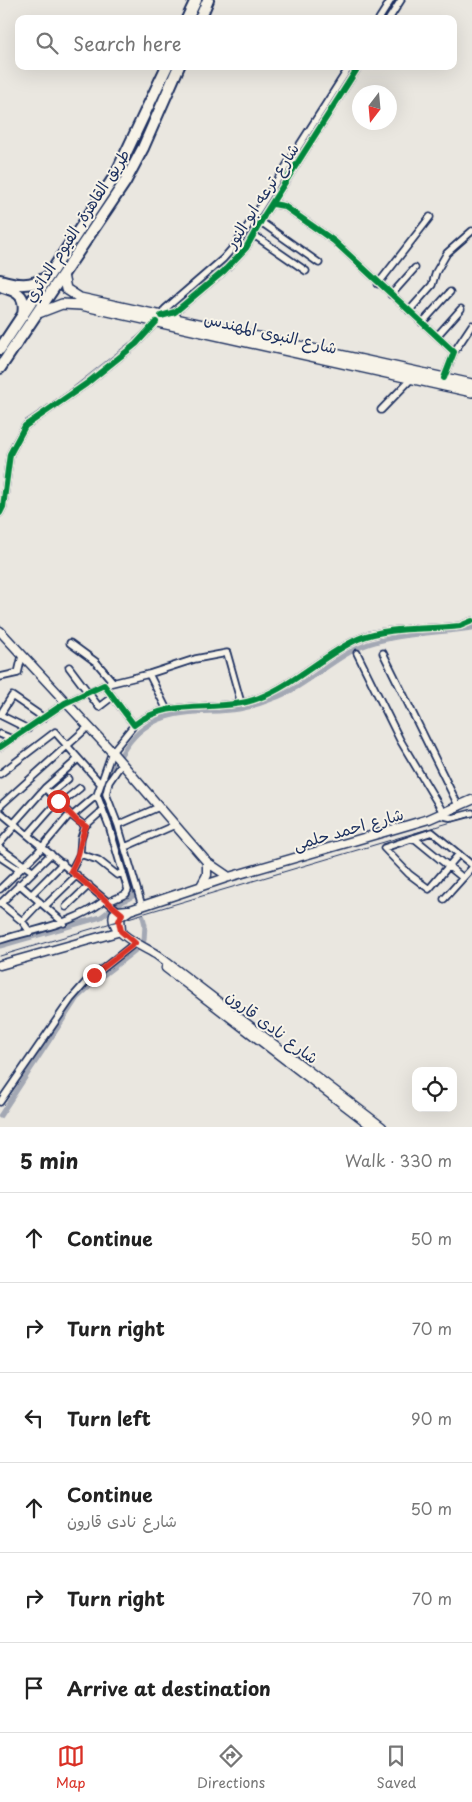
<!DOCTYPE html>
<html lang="en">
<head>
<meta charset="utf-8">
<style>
  :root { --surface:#fff; --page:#f2f2f2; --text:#222; --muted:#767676; --line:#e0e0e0; --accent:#d93025 }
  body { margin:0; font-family:"Playpen Sans","Playpen Sans Arabic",sans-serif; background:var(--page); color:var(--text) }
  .controls { position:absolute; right:15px; bottom:15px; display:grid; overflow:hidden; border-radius:10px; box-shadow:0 5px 20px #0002 }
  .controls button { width:45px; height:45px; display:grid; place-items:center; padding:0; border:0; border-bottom:1px solid var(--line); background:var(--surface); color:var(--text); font:25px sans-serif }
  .compass { position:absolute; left:352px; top:85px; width:45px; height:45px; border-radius:50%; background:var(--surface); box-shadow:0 5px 20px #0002; rotate:196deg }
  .stop { position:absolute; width:15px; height:15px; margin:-11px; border:4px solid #d93025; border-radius:50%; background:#fff }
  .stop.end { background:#d93025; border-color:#fff; box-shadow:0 1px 5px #0008 }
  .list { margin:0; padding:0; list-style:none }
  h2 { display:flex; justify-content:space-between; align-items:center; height:65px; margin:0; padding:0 20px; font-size:21px }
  h2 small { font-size:16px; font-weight:400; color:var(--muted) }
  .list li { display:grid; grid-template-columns:32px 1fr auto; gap:15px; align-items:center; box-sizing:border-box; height:90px; padding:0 20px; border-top:1px solid var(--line) }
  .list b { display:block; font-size:19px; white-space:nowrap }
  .list p { margin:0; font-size:16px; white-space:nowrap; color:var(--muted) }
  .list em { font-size:16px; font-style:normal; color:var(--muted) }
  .icon { flex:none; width:28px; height:28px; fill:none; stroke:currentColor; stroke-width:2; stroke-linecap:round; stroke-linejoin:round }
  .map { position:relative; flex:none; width:472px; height:1127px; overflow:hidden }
  .search { position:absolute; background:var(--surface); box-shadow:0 5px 20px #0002; left:15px; right:15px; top:15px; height:55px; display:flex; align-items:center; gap:12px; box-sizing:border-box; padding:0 18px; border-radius:10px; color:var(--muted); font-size:19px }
  .sheet { height:605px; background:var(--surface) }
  nav { display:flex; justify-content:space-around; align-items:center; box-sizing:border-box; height:70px; border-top:1px solid var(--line); background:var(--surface); font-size:14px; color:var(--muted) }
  nav a { display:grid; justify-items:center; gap:2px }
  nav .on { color:var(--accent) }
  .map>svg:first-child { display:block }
</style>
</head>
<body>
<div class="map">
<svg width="472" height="1127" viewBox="0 0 472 1127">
  <rect width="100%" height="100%" fill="#eae7e0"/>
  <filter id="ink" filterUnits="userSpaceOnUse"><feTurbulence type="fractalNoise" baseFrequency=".02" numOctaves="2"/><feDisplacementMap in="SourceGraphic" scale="10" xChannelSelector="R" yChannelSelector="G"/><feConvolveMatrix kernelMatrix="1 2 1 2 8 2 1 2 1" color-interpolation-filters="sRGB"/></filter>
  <g filter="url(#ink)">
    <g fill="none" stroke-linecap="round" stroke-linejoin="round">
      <path stroke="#6d7892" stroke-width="1" d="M383,19L395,0
        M250,228L346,78
        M11,443L24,421L67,392L145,330"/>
      <path stroke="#a3a8b4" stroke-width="5" d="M105,799L102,790C115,769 123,743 144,728C172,707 207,714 239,709C250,707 262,703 272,699C301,689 323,667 350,652C385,633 433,634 472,628
        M143,917L145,925L144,940
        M0,946L101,917L118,904L135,895L124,855
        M0,1116L77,998L97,980L137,949"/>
      <defs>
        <path id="street" d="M379,19L391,0
          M389,19L401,0
          M273,204L284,206L334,241L454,352L444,378
          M261,222L319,263
          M254,235L306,271
          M378,284L430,217
          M391,295L415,268
          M409,311L432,285L436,272L447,253L472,231
          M161,316L165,309L223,259L237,243L350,66
          M166,316L175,312L224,271L246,248L265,214L359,66
          M422,323L450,292
          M437,336L461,309
          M454,352L472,325
          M381,410L411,379
          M0,513L3,507L10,454L25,426L86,384L136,344L156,322
          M70,643L96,662L113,682
          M357,653L400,740L444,814
          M383,653L459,807
          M69,667L99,707L112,697
          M149,674L167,710
          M0,677L18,673L22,656
          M104,685L149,674L195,659L227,653L241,703
          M0,715L12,696L44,718
          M0,715L28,729
          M0,734L12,739
          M0,747L65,703L104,685L134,725C170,696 219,714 259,698C295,684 323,655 358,639C388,626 428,630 460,626L472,621
          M122,763L109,782L106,794L118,825L142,906
          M0,774L55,732L100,783
          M45,788L72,816L85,826L103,810
          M51,793L68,779
          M60,804L80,788
          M0,806L88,727
          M0,812L121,913
          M440,815L453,818L472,813
          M72,816L97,795
          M14,823L45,788L78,759
          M118,825L159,807
          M28,835L58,801
          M414,838L463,878
          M0,843L16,825
          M125,847L175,825
          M0,848L32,871
          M80,854L81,838L85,826
          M459,854L429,889L409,874L384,848L432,832L472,865
          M0,857L18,869
          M71,871L80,854L98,860L117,875L123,872
          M19,884L64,923
          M0,889L38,852L70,814
          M31,895L63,863
          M444,899L472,868
          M108,902L126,894L128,890L109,826L97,795L112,752L134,725
          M0,903L22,921L30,932
          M0,904L51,854
          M45,906L77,875
          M66,907L89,885
          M22,921L40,902
          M0,940C37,929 74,924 105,900
          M0,1102L71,999L86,982L135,943"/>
        <path id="secondary" d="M0,631L112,752L207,862L229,877
          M201,886L207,875V862
          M128,910L118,911L114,914C108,933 145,947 157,955L382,1127
          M121,931L120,917L130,910L229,877L429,819L472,800
          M0,965L121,931
          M166,968L373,1127"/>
        <path id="primary" d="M63,275L66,289L80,298L472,384
          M36,314L62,304L81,305L472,392"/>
        <path id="highway" d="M187,19L196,0
          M200,19L208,0
          M0,280C18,285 30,287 47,277
          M3,287C20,292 26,297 23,315
          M0,349L115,176L167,66
          M0,368L125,182L143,148L179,66"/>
      </defs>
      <use href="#street" stroke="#1b2f5e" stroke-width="9"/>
      <use href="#secondary" stroke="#1b2f5e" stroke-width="11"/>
      <use href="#primary" stroke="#1b2f5e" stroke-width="12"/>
      <use href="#highway" stroke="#1b2f5e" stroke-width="14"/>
      <use href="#street" stroke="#f7f3e8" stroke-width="5.5"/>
      <use href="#secondary" stroke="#f7f3e8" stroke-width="8"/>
      <use href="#primary" stroke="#f7f3e8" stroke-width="9"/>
      <use href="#highway" stroke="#f7f3e8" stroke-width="10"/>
      <path stroke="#1b2f5e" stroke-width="1" d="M0,956L472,816"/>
      <defs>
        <path id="cycleway" d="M273,204L284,206L334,241L454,352L444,378
          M161,316L175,312L224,271L246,248L265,214L359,66
          M0,513L3,507L10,454L25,426L86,384L136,344L156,322
          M0,747L65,703L104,685L134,725C170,696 219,714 259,698C295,684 323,655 358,639C388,626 428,630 460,626L472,621"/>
      </defs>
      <use href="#cycleway" stroke="#f7f3e8" stroke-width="9"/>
      <use href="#cycleway" stroke="#00873e" stroke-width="6"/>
    </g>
  </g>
  <g fill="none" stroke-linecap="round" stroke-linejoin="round" filter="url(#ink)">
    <path stroke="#d93025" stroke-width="6" d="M58,801L78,822L86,826C79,842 81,855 71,871L122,914L119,921L121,931L135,943L94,975"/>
  </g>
  <g text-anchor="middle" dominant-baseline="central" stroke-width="4" stroke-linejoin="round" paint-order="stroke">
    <g font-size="16" fill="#1b2f5e" stroke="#f7f3e8">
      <text transform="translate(261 195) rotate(-57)">شارع ترعه ابو النور</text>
      <text transform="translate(76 225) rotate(-57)">طريق القاهرة, الفيوم الدائري</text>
      <text transform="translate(271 332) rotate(13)">شارع النبوى المهندس</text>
      <text transform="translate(348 828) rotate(-16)">شارع احمد حلمى</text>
      <text transform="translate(273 1026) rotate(37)">شارع نادى قارون</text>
    </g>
  </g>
</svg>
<div class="controls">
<button><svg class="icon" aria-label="locate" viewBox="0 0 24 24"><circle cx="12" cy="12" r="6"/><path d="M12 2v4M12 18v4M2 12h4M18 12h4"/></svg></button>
</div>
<svg class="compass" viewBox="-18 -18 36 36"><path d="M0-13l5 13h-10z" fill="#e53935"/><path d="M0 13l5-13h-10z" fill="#767676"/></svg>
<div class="stop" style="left:58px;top:801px"></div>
<div class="stop end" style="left:94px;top:975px"></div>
<div class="search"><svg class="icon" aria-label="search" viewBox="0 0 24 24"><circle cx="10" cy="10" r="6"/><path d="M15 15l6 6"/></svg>Search here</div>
</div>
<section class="sheet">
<h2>5 min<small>Walk · 330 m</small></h2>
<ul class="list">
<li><svg class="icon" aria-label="ahead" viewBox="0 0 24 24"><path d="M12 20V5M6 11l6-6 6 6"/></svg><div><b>Continue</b></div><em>50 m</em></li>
<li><svg class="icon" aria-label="right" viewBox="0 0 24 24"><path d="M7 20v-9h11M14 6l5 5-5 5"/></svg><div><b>Turn right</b></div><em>70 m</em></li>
<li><svg class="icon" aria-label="left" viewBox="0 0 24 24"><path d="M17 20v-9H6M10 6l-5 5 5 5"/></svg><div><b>Turn left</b></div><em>90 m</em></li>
<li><svg class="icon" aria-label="ahead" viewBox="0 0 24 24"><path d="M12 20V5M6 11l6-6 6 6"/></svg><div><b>Continue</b><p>شارع نادى قارون</p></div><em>50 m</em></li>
<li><svg class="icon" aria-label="right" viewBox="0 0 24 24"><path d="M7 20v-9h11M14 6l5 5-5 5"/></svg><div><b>Turn right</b></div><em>70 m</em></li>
<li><svg class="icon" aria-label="arrive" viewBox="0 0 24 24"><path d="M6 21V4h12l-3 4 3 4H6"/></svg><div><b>Arrive at destination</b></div></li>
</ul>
</section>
<nav>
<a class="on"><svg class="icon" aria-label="map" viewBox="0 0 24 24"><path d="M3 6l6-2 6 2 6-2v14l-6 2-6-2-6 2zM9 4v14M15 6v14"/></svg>Map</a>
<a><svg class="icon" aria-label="directions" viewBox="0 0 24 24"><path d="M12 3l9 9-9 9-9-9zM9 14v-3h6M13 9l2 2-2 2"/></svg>Directions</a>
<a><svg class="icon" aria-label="saved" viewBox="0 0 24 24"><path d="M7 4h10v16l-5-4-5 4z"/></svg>Saved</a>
</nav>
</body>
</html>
